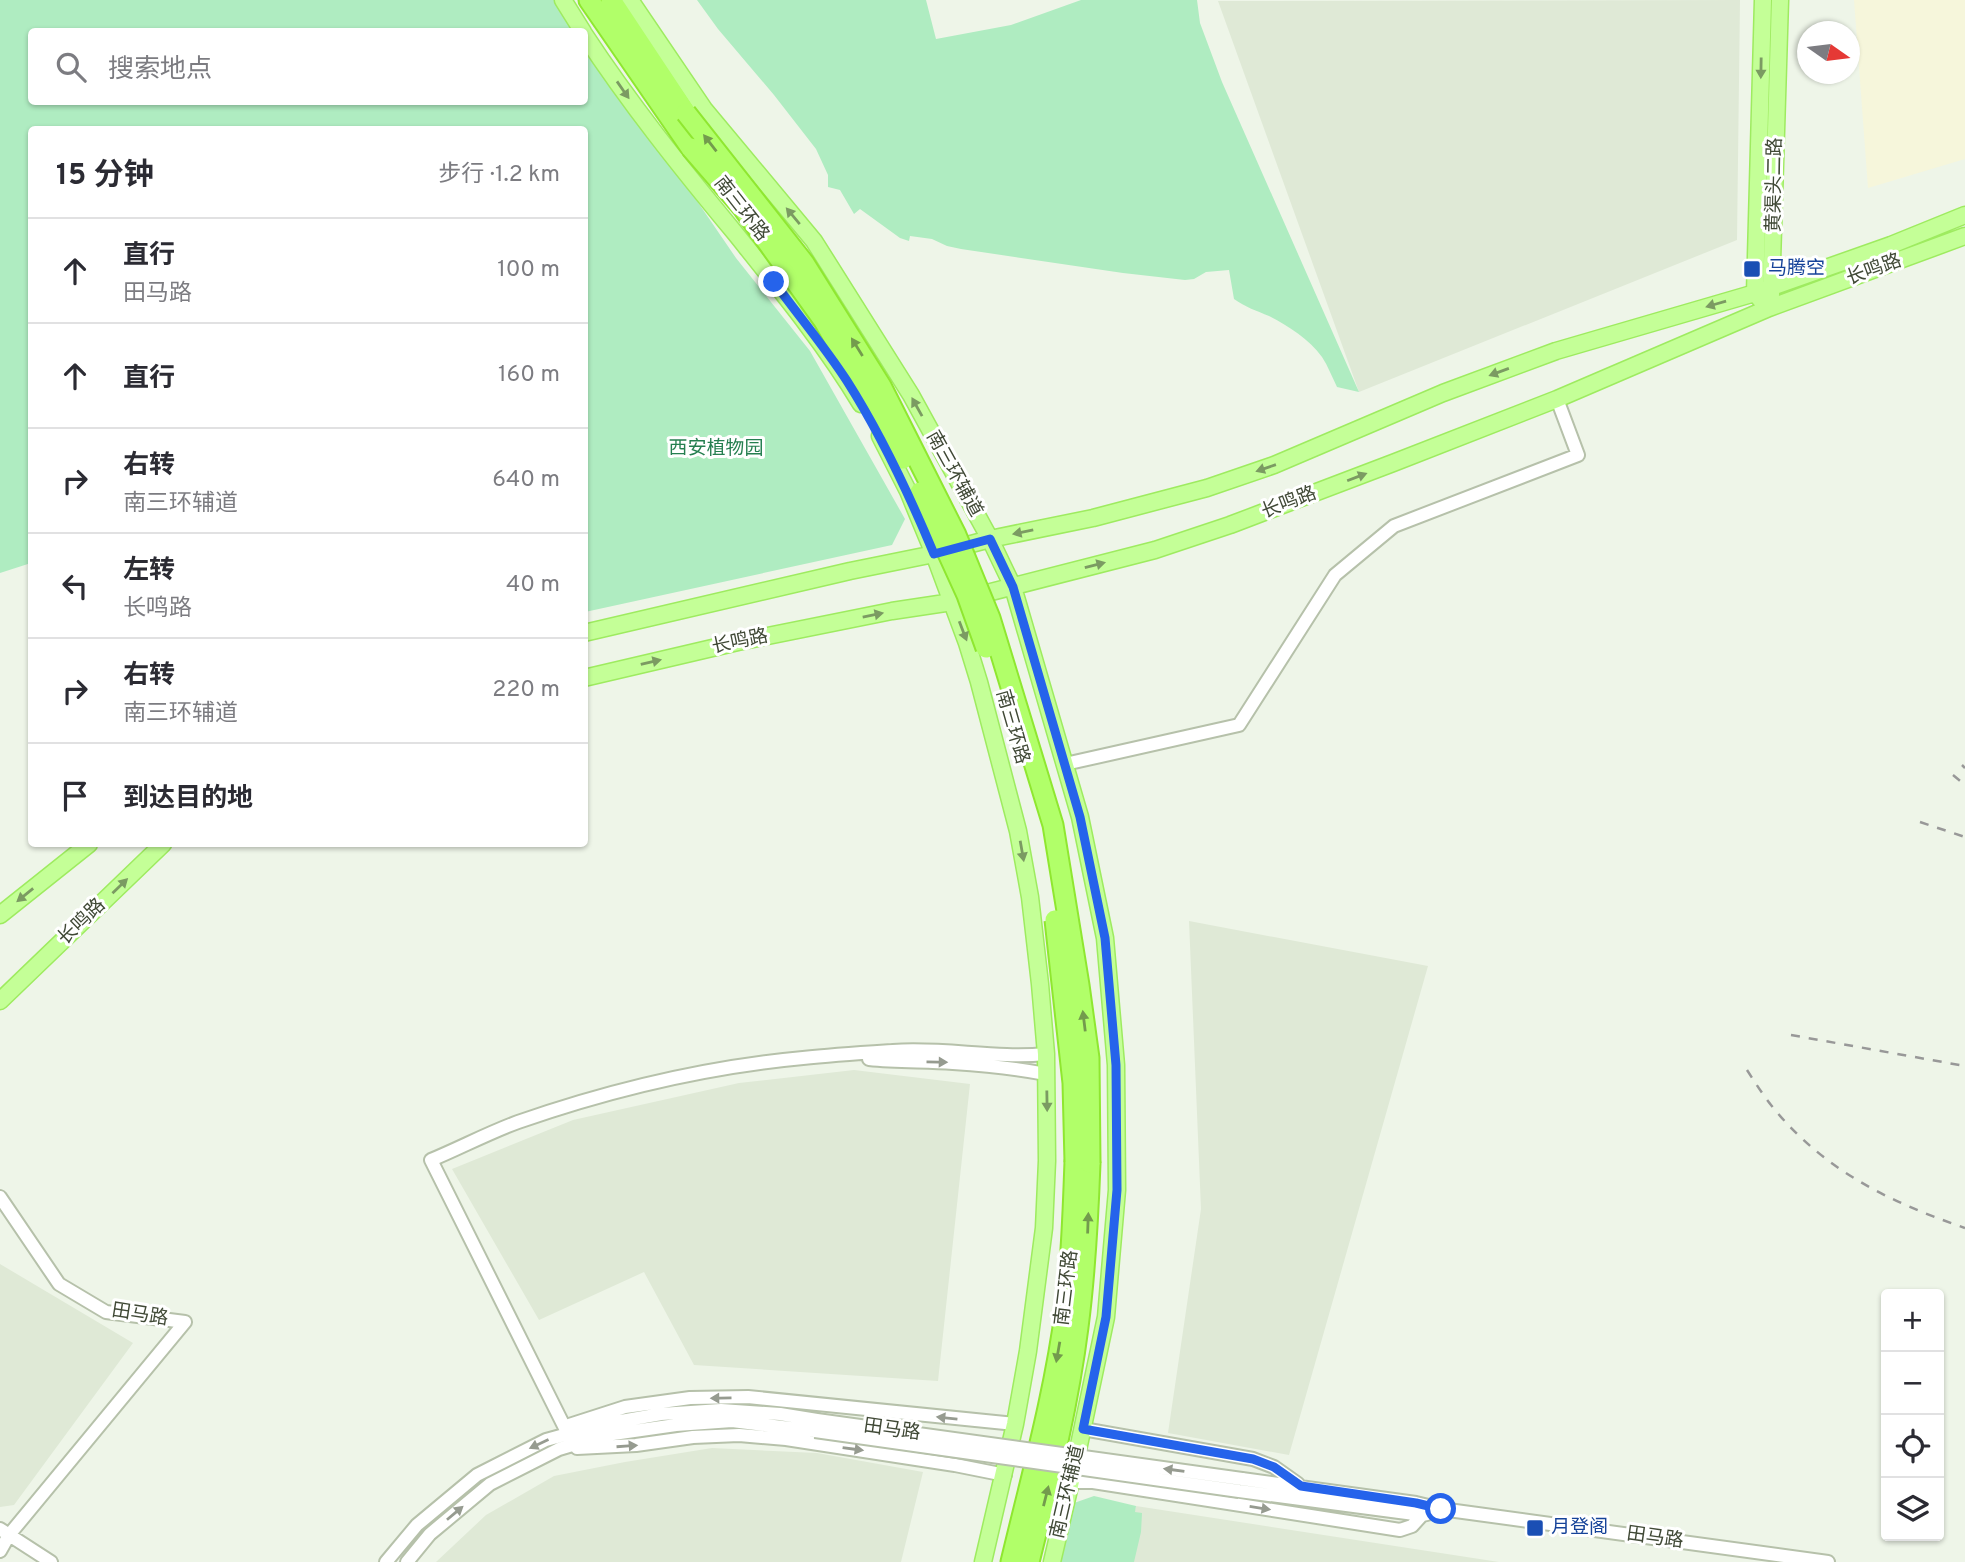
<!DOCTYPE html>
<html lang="zh">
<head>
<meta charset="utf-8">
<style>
  :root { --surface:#fff; --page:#f7f7f7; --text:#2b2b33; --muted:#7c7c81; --line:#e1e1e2 }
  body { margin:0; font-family:Overpass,"Noto Sans SC",sans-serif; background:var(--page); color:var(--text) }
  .controls { position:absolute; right:21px; bottom:21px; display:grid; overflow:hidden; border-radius:7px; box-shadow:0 2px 5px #0004 }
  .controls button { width:63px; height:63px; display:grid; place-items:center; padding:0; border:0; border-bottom:2px solid var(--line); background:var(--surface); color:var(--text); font:35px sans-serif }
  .compass { position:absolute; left:1797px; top:21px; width:63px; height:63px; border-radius:50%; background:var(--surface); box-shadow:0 2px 5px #0004; rotate:104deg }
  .stop { position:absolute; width:21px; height:21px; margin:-16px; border:5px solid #2563eb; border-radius:50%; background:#fff }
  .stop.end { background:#2563eb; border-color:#fff; box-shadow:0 2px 7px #0008 }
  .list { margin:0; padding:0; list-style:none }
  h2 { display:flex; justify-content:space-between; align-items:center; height:91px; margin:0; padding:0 28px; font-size:30px }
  h2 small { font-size:23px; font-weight:400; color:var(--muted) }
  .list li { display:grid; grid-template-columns:46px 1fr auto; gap:21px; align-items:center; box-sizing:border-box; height:105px; padding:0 28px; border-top:2px solid var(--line) }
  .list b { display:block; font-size:26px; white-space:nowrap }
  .list p { margin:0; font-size:23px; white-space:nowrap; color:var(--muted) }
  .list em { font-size:23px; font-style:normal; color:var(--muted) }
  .icon { flex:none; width:38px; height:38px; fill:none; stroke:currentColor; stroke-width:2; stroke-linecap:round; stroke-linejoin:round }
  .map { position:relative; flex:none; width:1965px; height:1562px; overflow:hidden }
  .search { position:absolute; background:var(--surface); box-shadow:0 2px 5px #0004; left:28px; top:28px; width:560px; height:77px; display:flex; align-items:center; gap:18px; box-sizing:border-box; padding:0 24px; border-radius:7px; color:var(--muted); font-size:26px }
  .panel { position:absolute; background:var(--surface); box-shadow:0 2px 5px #0004; left:28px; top:126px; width:560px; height:721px; border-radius:7px }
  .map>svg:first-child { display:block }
</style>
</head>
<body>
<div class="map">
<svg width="1965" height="1562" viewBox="0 0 1965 1562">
  <rect width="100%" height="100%" fill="#eef5e8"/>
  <path fill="#dfe9d6" d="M1740,0L1737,240L1359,392L1218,1Z
    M1189,921L1428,966L1289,1455L1168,1433L1201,1209Z
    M854,1070L970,1084L938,1381L694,1365L644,1272L539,1320L452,1169L573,1120L739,1083Z
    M0,1264L133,1343L14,1505L0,1507Z
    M712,1448L817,1453L923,1472L901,1562H436L486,1515L554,1476L625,1462Z
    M1136,1506L1499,1562H1123Z"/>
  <path fill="#f6f6db" d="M1854,0H1965V159L1868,188Z"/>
  <path fill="#afecc1" d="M0,0H559L581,31L32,32V102H584L585,37L736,258L810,351L905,519L892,545L585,612L584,130H32L31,563L0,573Z
    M697,0H926L936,39L1011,25L1081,0H1197L1200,23L1222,82L1359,392L1337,387C1332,377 1328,366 1322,357C1309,339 1288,326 1269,316C1257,311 1245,307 1234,299L1229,270L1206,272L1194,279L1185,280L1123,273L961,249L947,246L932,239L910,236L909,241L900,238L860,209L854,214L840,190L828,187V175L816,149L774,95L718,29Z
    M1094,1496L1136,1506L1135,1512L1142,1513L1141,1532L1134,1562H1060L1074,1503Z"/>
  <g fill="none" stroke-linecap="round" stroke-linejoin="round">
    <defs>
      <path id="minor" d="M1065,764L1239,725L1335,575L1394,526L1578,455L1557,399
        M869,1059C897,1062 925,1061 953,1063C984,1065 1015,1068 1046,1074
        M0,1197L59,1284L106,1312L185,1322
        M566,1426L625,1407L690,1398L748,1397L1015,1424
        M1083,1429L1253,1459L1274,1467L1298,1484
        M568,1434L431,1160C460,1148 488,1133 518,1122C610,1090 706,1067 803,1058C832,1055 863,1053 893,1051C944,1047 995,1059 1046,1054
        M577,1448L636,1445L693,1437L739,1435L786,1439L955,1465L1005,1475
        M1242,1479L1416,1503L1441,1509L1828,1562
        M1071,1482H1093L1400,1530L1412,1526L1422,1515
        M1239,1491L1422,1515L1427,1514
        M0,1529L51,1562
        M0,1551L9,1535L185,1322
        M386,1562L417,1525L477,1475L546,1440L604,1424L661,1414L721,1410L780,1414L817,1420
        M407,1562L430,1534L490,1484L559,1449L606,1435L676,1425L732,1421L815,1431"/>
      <path id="major" d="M563,0L583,32
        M630,0L704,109L814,241L911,395L990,539L1013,587L1080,817L1105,938L1116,1065L1117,1190L1106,1317L1075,1464L1052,1562
        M584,34C630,104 682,169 735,233C779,288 825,344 861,404
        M1771,295L1780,0
        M1761,300L1755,293L1763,0
        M880,436L908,491L934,554L967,643L979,682L1018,831L1030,897L1040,984L1046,1054L1047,1161L1044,1228L1028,1351L1015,1424L983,1562
        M584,633L850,571L934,554L990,539L1093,518L1207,488L1274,465L1443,393L1556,351L1755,293L1891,245L1965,215
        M584,678L738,642L892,611L952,602L1155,550L1230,525L1393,463L1557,399L1769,308L1965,236
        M0,915L89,844
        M0,1001L163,844"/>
      <path id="highway" d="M589,0L691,148
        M611,0L686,113
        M1011,1562C1031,1478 1055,1393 1066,1306C1072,1259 1073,1211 1075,1162
        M1029,1562C1048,1485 1068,1407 1078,1327C1085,1273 1088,1218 1090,1163"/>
    </defs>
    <use href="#minor" stroke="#b6c1aa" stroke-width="16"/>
    <use href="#major" stroke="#9eeb60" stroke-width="19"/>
    <use href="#highway" stroke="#8fe730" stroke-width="23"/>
    <use href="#minor" stroke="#fff" stroke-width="12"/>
    <use href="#major" stroke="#c4ff97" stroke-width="16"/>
    <use href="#highway" stroke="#b1ff69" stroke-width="19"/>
    <path stroke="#989898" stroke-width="2.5" stroke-dasharray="9 9" stroke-linecap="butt" d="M1962,765L1965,768
      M1953,775L1965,785
      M1920,822L1965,837
      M1791,1035L1965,1066
      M1747,1070C1756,1084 1765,1098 1775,1110C1827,1172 1890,1202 1965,1228"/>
    <defs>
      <path id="minor-bridge" d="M817,1420L1242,1479
        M815,1431L1239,1491"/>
      <path id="highway-bridge" d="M686,113L804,263L881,386L956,535L990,618L1053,825L1079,985L1089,1058L1090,1163
        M691,148L743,208L824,321L903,459
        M920,492L967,595L986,648
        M1055,920L1073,1083L1075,1162"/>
    </defs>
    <use href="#minor-bridge" stroke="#b6c1aa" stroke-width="16" stroke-linecap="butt"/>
    <use href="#highway-bridge" stroke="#8fe730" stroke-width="23" stroke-linecap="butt"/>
    <use href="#minor-bridge" stroke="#fff" stroke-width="12"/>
    <use href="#highway-bridge" stroke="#b1ff69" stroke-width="19"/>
  </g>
  <defs><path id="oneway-solid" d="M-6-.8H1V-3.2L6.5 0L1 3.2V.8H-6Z" transform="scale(1.75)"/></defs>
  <g fill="#7b9b62">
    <use href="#oneway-solid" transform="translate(1761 68) rotate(91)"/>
    <use href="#oneway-solid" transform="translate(623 90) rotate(55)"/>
    <use href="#oneway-solid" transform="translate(793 216) rotate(-130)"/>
    <use href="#oneway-solid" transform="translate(1716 304) rotate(164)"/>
    <use href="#oneway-solid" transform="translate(1499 372) rotate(160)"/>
    <use href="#oneway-solid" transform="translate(917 407) rotate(-119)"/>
    <use href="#oneway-solid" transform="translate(1266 468) rotate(161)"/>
    <use href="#oneway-solid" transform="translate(1357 477) rotate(-21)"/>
    <use href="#oneway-solid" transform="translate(1023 532) rotate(168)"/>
    <use href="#oneway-solid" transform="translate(1095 565) rotate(-14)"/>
    <use href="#oneway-solid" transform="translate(873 615) rotate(-11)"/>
    <use href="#oneway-solid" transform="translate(963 631) rotate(69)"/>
    <use href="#oneway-solid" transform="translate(651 662) rotate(-13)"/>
    <use href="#oneway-solid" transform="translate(1022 851) rotate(80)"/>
    <use href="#oneway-solid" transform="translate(120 886) rotate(-44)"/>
    <use href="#oneway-solid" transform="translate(25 895) rotate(141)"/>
    <use href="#oneway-solid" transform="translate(1047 1101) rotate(89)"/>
  </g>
  <g fill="#739b4d">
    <use href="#oneway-solid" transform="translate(710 143) rotate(-128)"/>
    <use href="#oneway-solid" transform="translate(857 347) rotate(-122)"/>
    <use href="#oneway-solid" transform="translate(1084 1021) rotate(-97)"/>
    <use href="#oneway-solid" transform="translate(1088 1223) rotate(-88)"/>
    <use href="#oneway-solid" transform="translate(1058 1352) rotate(100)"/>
    <use href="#oneway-solid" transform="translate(1046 1496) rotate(-76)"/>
  </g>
  <g fill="#969b90">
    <use href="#oneway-solid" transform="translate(937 1062) rotate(1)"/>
    <use href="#oneway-solid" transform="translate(721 1398) rotate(179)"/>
    <use href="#oneway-solid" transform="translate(947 1418) rotate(-174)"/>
    <use href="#oneway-solid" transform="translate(539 1444) rotate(155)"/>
    <use href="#oneway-solid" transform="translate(627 1446) rotate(-4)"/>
    <use href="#oneway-solid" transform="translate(853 1449) rotate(8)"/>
    <use href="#oneway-solid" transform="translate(1174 1470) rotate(-172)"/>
    <use href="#oneway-solid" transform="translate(1260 1508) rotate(9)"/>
    <use href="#oneway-solid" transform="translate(455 1513) rotate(-40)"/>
  </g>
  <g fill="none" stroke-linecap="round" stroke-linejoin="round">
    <path stroke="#2563eb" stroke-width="9" d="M774,282C798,315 825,347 847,381C882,436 909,494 934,554L990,539L1013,587L1080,817L1105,938L1116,1065L1117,1190L1106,1317L1083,1429L1253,1459L1274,1467L1301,1486L1416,1503L1441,1509"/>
  </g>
  <g fill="#1a4fb4" stroke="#fff" stroke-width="2.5">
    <rect x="1743" y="260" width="18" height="18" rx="3.5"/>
    <rect x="1526" y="1519" width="18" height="18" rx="3.5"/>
  </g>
  <g text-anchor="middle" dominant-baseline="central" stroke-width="6" stroke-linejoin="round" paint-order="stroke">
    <g font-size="19" fill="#404936" stroke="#fff">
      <text transform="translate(1775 185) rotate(-89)">黄渠头二路</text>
      <text transform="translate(741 209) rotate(52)">南三环路</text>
      <text transform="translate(1874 270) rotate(-20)">长鸣路</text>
      <text transform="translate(954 474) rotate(61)">南三环辅道</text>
      <text transform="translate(1289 503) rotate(-21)">长鸣路</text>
      <text transform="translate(740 642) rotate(-12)">长鸣路</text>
      <text transform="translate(1012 727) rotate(74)">南三环路</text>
      <text transform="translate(82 922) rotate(-44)">长鸣路</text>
      <text transform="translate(1067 1288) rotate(-83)">南三环路</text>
      <text transform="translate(140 1315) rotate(9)">田马路</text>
      <text transform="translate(892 1430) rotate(8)">田马路</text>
      <text transform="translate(1068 1492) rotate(-77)">南三环辅道</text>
      <text transform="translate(1655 1538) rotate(8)">田马路</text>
    </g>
    <g font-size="19" fill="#164399" stroke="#fff" text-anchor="start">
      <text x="1768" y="269">马腾空</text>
      <text x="1551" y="1528">月登阁</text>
    </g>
    <g font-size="19" fill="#257f50" stroke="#fff">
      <text x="716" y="449">西安植物园</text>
    </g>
  </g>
</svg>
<div class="controls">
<button>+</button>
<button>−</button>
<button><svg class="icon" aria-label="locate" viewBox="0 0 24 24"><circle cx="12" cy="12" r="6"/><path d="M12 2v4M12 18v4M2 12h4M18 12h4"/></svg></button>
<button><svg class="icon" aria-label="layers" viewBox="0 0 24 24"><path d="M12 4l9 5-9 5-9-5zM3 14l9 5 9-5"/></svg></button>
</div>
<svg class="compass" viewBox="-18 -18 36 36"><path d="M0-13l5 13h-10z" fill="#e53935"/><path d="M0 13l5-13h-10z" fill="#7c7c81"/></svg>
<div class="stop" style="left:1441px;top:1509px"></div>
<div class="stop end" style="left:774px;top:282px"></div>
<div class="search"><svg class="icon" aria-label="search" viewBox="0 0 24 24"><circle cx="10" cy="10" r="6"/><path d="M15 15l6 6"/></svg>搜索地点</div>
<section class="panel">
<h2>15 分钟<small>步行 · 1.2 km</small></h2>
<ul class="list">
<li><svg class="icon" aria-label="ahead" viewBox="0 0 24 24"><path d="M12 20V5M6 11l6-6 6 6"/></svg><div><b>直行</b><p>田马路</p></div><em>100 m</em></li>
<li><svg class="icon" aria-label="ahead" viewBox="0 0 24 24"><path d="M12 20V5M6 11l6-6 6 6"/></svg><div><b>直行</b></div><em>160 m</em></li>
<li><svg class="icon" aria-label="right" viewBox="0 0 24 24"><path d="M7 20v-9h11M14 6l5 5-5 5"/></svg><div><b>右转</b><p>南三环辅道</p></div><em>640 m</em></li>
<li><svg class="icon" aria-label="left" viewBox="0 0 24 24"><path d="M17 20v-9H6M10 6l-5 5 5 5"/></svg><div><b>左转</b><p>长鸣路</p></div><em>40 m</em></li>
<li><svg class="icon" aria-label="right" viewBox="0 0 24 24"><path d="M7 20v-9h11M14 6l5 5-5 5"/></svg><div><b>右转</b><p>南三环辅道</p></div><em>220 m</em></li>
<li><svg class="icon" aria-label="arrive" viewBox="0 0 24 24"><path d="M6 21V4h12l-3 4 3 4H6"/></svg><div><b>到达目的地</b></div></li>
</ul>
</section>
</div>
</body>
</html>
